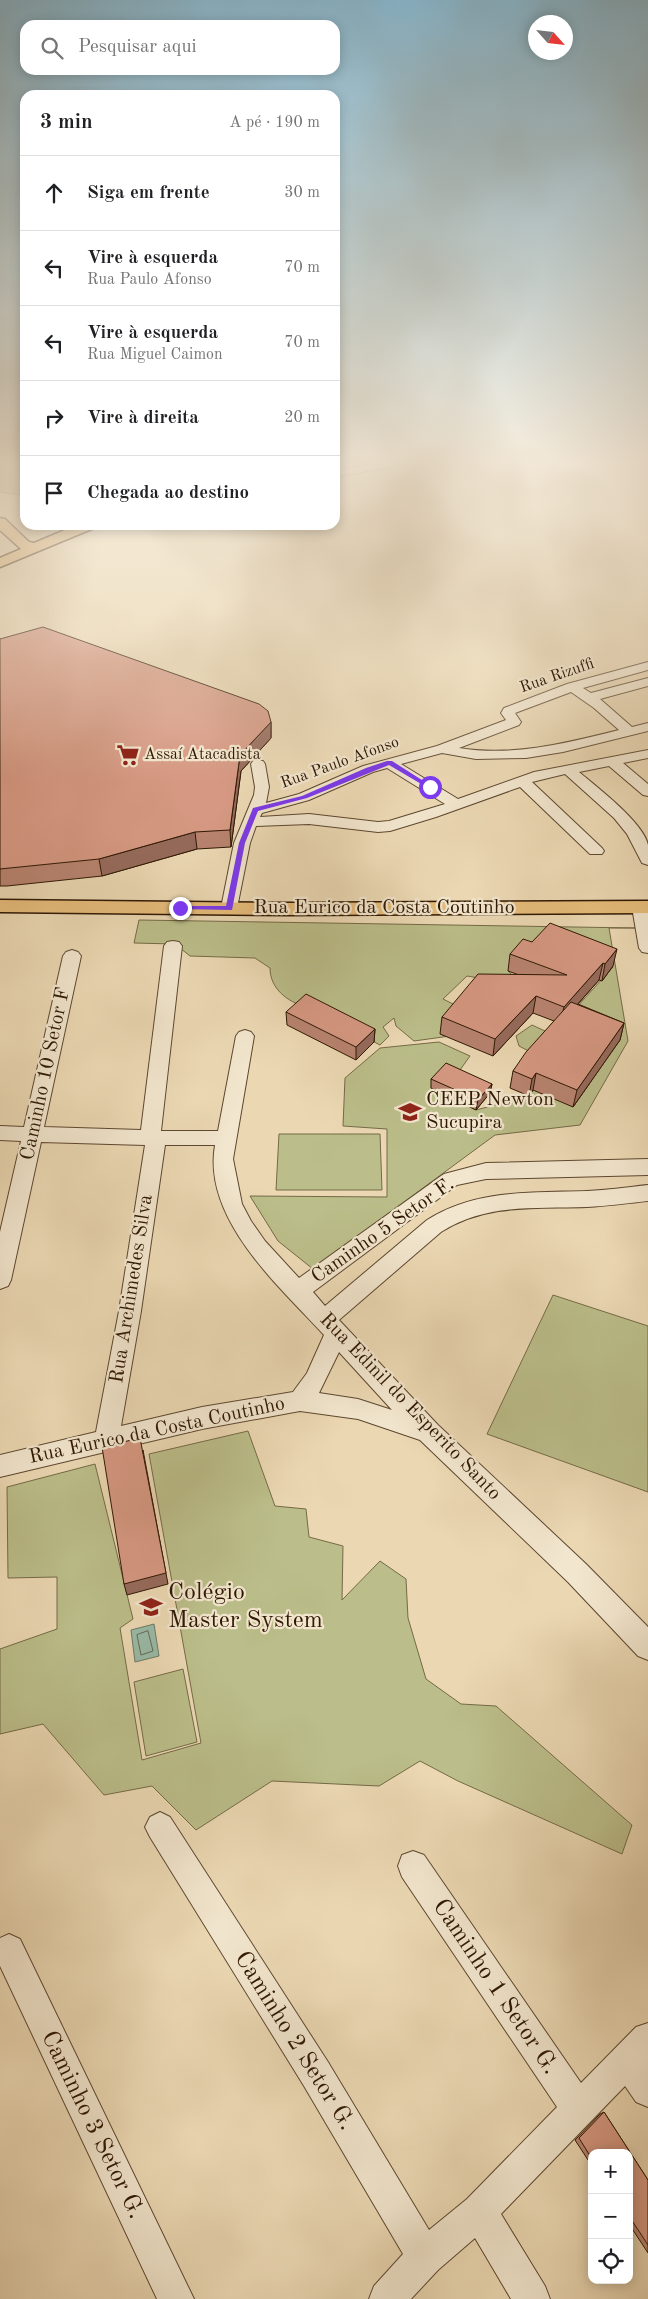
<!DOCTYPE html>
<html lang="pt">
<head>
<meta charset="utf-8">
<style>
  :root { --surface:#fff; --page:#f2f2f2; --text:#202124; --muted:#757577; --line:#e0e0e0 }
  body { margin:0; font-family:"Old Standard TT",serif; background:var(--page); color:var(--text) }
  .controls { position:absolute; right:15px; bottom:15px; display:grid; overflow:hidden; border-radius:10px; box-shadow:0 2px 12px #0003 }
  .controls button { width:45px; height:45px; display:grid; place-items:center; padding:0; border:0; border-bottom:1px solid var(--line); background:var(--surface); color:var(--text); font:25px sans-serif }
  .compass { position:absolute; left:528px; top:15px; width:45px; height:45px; border-radius:50%; background:var(--surface); box-shadow:0 2px 12px #0003; rotate:117deg }
  .stop { position:absolute; width:15px; height:15px; margin:-11px; border:4px solid #7c3aed; border-radius:50%; background:#fff }
  .stop.end { background:#7c3aed; border-color:#fff; box-shadow:0 1px 5px #0008 }
  .list { margin:0; padding:0; list-style:none }
  h2 { display:flex; justify-content:space-between; align-items:center; height:65px; margin:0; padding:0 20px; font-size:21px }
  h2 small { font-size:16px; font-weight:400; color:var(--muted) }
  .list li { display:grid; grid-template-columns:32px 1fr auto; gap:15px; align-items:center; box-sizing:border-box; height:75px; padding:0 20px; border-top:1px solid var(--line) }
  .list b { display:block; font-size:19px; white-space:nowrap }
  .list p { margin:0; font-size:16px; white-space:nowrap; color:var(--muted) }
  .list em { font-size:16px; font-style:normal; color:var(--muted) }
  .icon { flex:none; width:28px; height:28px; fill:none; stroke:currentColor; stroke-width:2; stroke-linecap:round; stroke-linejoin:round }
  .map { position:relative; flex:none; width:648px; height:2299px; overflow:hidden }
  .search { position:absolute; background:var(--surface); box-shadow:0 2px 12px #0003; left:20px; top:20px; width:320px; height:55px; display:flex; align-items:center; gap:12px; box-sizing:border-box; padding:0 18px; border-radius:15px; color:var(--muted); font-size:19px }
  .panel { position:absolute; background:var(--surface); box-shadow:0 2px 12px #0003; left:20px; top:90px; width:320px; height:440px; border-radius:15px }
  .map>svg:first-child { display:block }
</style>
</head>
<body>
<div class="map">
<svg width="648" height="2299" viewBox="0 0 648 2299">
  <rect width="100%" height="100%" fill="#ebd8b3"/>
  <filter id="stains"><feTurbulence type="fractalNoise" baseFrequency=".004" numOctaves="4"/><feColorMatrix values="0 0 0 0 .2 0 0 0 0 .09 0 0 0 0 .02 0 0 0 .5 -.17"/></filter>
  <radialGradient id="worn" r=".72"><stop offset=".6" stop-color="#630" stop-opacity="0"/><stop offset="1" stop-color="#630" stop-opacity=".3"/></radialGradient>
  <path fill="#bbbe8a" stroke="#746a46" d="M0,460H25V498L21,495L0,492Z
    M139,920L636,928H609L628,1041L580,1125L495,1135L313,1269L278,1241L250,1196L387,1197V1129L343,1126L345,1078L380,1048L439,1042L470,1056L455,1077L431,1088L476,1110L529,1096L545,1074L573,1107L590,1083L519,1046L516,1036L532,1025L571,1043L575,1009L613,967L508,970L536,1008L503,982L467,976L443,999L465,1010L450,1036L414,1041L396,1026L394,1018L383,1027L389,1036L380,1045L306,1007C288,1002 270,989 270,968L255,958L190,956L175,944L134,943Z
    M279,1134H380L382,1190H276Z
    M553,1295L648,1326V1492L487,1434Z
    M248,1431L275,1506L306,1509L309,1537L343,1546L342,1600L380,1561L406,1579L408,1618L426,1679L461,1704L496,1706L632,1825L622,1854L458,1781L420,1761L379,1786L272,1781L196,1830L152,1786L104,1795L43,1724L0,1734V1649L57,1629V1577L8,1578L7,1487L95,1464L133,1619L120,1628L142,1760L201,1743L149,1454Z
    M183,1669L197,1742L146,1756L134,1682Z"/>
  <path fill="#99bba8" stroke="#6e7966" d="M154,1624L159,1656L135,1662L131,1630Z"/>
  <g fill="none" stroke-linecap="round" stroke-linejoin="round">
    <path stroke="#646956" stroke-width="1" d="M148,1631L153,1651L141,1655L137,1635Z"/>
    <defs>
      <path id="minor" d="M395,460H416L411,463L335,477V471Z
        M648,662V670L583,688L591,693L648,678V686L600,699L632,727L648,723V731L563,752L526,758L476,759L442,753L401,764L458,799L534,772L648,750V758L623,763L648,784V796L643,795L609,766L579,772C597,787 644,823 648,845C648,851 648,859 648,865L642,863L627,834L614,818L565,774L532,782L602,848L604,851L602,854H590L520,787L436,817L390,831L378,832L309,824L256,826L250,843L237,908L235,912H223L221,908L234,843L254,795L255,787L251,764L253,761H263L265,764L269,787L266,803L299,794L363,766L437,746L506,720L501,713L504,708L567,684ZM571,692L594,708L619,730C567,743 513,757 459,748L519,725L521,722L515,713ZM387,768L445,804L389,821L378,822L309,814L260,817L262,813L309,800L373,772Z
        M640,902L646,903L648,907V953L642,952L639,948L632,907L634,903Z
        M173,941L179,942L182,946L161,1131H218L236,1036L239,1032L245,1030L251,1032L254,1036L233,1159L242,1204L251,1221L265,1241L299,1278L444,1174L486,1163L648,1159V1175L486,1179L457,1185L313,1292L325,1306L427,1220C476,1189 530,1193 587,1191C607,1190 628,1187 648,1185V1201C628,1203 607,1206 587,1207C535,1209 487,1203 441,1232L339,1320L438,1425L586,1564L648,1627V1660L638,1656L568,1582L420,1440L358,1419L300,1411L202,1429L0,1477V1455L96,1432L119,1311L145,1145L41,1142L11,1280L8,1286L0,1289V1232L21,1141L0,1140V1126L24,1127L63,956L66,952L72,950L78,952L81,956L44,1127L141,1130L164,946L167,942ZM165,1145H215C202,1219 279,1286 324,1335L307,1373L293,1392L202,1407L121,1426L141,1311ZM339,1352L392,1410L358,1399L319,1393Z
        M160,1812L170,1817L328,2062L429,2230L467,2199L557,2107L402,1877L398,1866L402,1855L413,1851L424,1855L581,2083L636,2027L648,2023V2107L636,2102L625,2086L501,2214L545,2286L550,2299H511L475,2238L438,2270L411,2299H369L374,2286L403,2254L304,2086L150,1837L145,1827L150,1817Z
        M9,1934L20,1939L194,2299H157L0,1966V1938Z"/>
      <path id="major" d="M0,518L5,519L29,542L34,543L77,525H96L94,528L0,567V558L21,549L0,530Z
        M0,900L287,903L648,901V913L287,915L0,912Z"/>
    </defs>
    <use href="#minor" stroke="#5d472f" stroke-width="2"/>
    <use href="#major" stroke="#2e1703" stroke-width="3"/>
    <use href="#minor" fill="#f2e6ce" fill-rule="evenodd"/>
    <use href="#major" fill="#e6bc7a" fill-rule="evenodd"/>
  </g>
  <path fill="#b88370" stroke="#2e1703" d="M0,639L271,722V738L241,771L231,847L197,849L102,876L7,886H0Z
    M532,942L613,966L602,981L599,980L578,1004L624,1023L620,1040L573,1107L533,1090L529,1096L510,1088L513,1071L554,1021L533,1013L493,1056L440,1034L442,1017L519,975L508,971L510,954Z
    M286,1012L375,1029L374,1042L356,1060L287,1025Z
    M431,1079L492,1084L490,1093L476,1110L431,1088Z
    M604,2112L648,2180V2253L629,2224V2153H592V2166L575,2140L600,2114Z"/>
  <path fill="#966a5b" stroke="#2e1703" d="M271,722V738L241,771L231,847L230,830L240,755Z
    M195,832L197,849L102,876L99,859Z
    M617,949L613,966L602,981L605,964Z
    M603,963L599,980L560,1024L564,1007Z
    M536,996L533,1013L493,1056L495,1039Z
    M624,1023L620,1040L573,1107L577,1090Z
    M375,1029L374,1042L356,1060V1047Z
    M536,1073L533,1090L529,1096L532,1079Z
    M492,1084L490,1093L476,1110L478,1100Z
    M143,1450L168,1584L127,1595L124,1584Z"/>
  <path fill="#d69882" stroke="#2e1703" d="M43,627L259,704L268,711L271,722L240,755L230,830L195,832L99,859L0,869V639Z
    M550,923L617,949L605,964L603,963L564,1007L536,996L495,1039L442,1017L478,974L567,975L510,954L523,939L532,942Z
    M306,994L375,1029L356,1047L286,1012Z
    M571,1002L624,1023L577,1090L536,1073L532,1079L513,1071L526,1052Z
    M446,1063L492,1084L478,1100L431,1079Z
    M140,1438L166,1573L124,1584L102,1447Z
    M604,2112L648,2180V2245L629,2216V2153H592V2159L579,2138Z"/>
  <linearGradient id="sky" x2="0" y2="1"><stop stop-color="#88b7ce"/><stop offset="0.59" stop-color="#f6eddd"/><stop offset="1" stop-color="#f6eddd" stop-opacity="0"/></linearGradient>
  <rect width="648" height="782" fill="url(#sky)"/>
  <path fill="#7c3aed" d="M387,761H392L433,787L428,788L389,765L307,798L258,811L245,843L232,910L177,909V906H226L239,843L253,808L302,796L366,768Z"/>
  <defs>
    <symbol id="supermarket-bare" viewBox="-9 -9 18 18"><path d="M-6-5.5h2.5l.6 2H6L4.5 2H-2.5L-4.4-4H-6ZM-1.5 3.2a1.3 1.3 0 1 0 .1 0ZM3 3.2a1.3 1.3 0 1 0 .1 0Z" fill="#8f2418" stroke="#f2e6ce" stroke-width="2.5" paint-order="stroke"/></symbol>
    <symbol id="school-bare" viewBox="-9 -9 18 18"><path d="M0-5L7-2L0 1L-7-2ZM-4 1L0 2.5L4 1V4Q0 6-4 4Z" fill="#8f2418" stroke="#f2e6ce" stroke-width="2.5" paint-order="stroke"/></symbol>
  </defs>
  <g fill-rule="evenodd">
    <use href="#supermarket-bare" x="112" y="739" width="32" height="32"/>
    <use href="#school-bare" x="394" y="1096" width="32" height="32"/>
    <use href="#school-bare" x="135" y="1591" width="32" height="32"/>
  </g>
  <g text-anchor="middle" dominant-baseline="central" stroke-width="4.5" stroke-linejoin="round" paint-order="stroke">
    <g font-size="16" fill="#2e1703" stroke="#f2e6ce">
      <text transform="translate(557 676) rotate(-19)">Rua Rizuffi</text>
      <text transform="translate(340 763) rotate(-20)">Rua Paulo Afonso</text>
    </g>
    <g font-size="16" fill="#2e1703" stroke="#f2e6ce" text-anchor="start">
      <text x="144" y="755">Assaí Atacadista</text>
    </g>
    <g font-size="20" fill="#2e1703" stroke="#f2e6ce">
      <text x="384" y="908">Rua Eurico da Costa Coutinho</text>
      <text transform="translate(46 1074) rotate(-78)">Caminho 10 Setor F</text>
      <text transform="translate(383 1231) rotate(-35)">Caminho 5 Setor F.</text>
      <text transform="translate(132 1289) rotate(-81)">Rua Archimedes Silva</text>
      <text transform="translate(410 1407) rotate(46)">Rua Edinil do Esperito Santo</text>
      <text transform="translate(157 1431) rotate(-12)">Rua Eurico da Costa Coutinho</text>
    </g>
    <g font-size="20" fill="#2e1703" stroke="#f2e6ce" text-anchor="start">
      <text x="426" y="1100">CEEP Newton<tspan x="426" dy="23">Sucupira</tspan></text>
    </g>
    <g font-size="24" fill="#2e1703" stroke="#f2e6ce" text-anchor="start">
      <text x="168" y="1593">Colégio<tspan x="168" dy="28">Master System</tspan></text>
    </g>
    <g font-size="24" fill="#2e1703" stroke="#f2e6ce">
      <text transform="translate(495 1987) rotate(56)">Caminho 1 Setor G.</text>
      <text transform="translate(294 2041) rotate(58)">Caminho 2 Setor G.</text>
      <text transform="translate(92 2125) rotate(64)">Caminho 3 Setor G.</text>
    </g>
  </g>
  <rect width="100%" height="100%" filter="url(#stains)"/>
  <rect width="100%" height="100%" fill="url(#worn)"/>
</svg>
<div class="controls">
<button>+</button>
<button>−</button>
<button><svg class="icon" aria-label="locate" viewBox="0 0 24 24"><circle cx="12" cy="12" r="6"/><path d="M12 2v4M12 18v4M2 12h4M18 12h4"/></svg></button>
</div>
<svg class="compass" viewBox="-18 -18 36 36"><path d="M0-13l5 13h-10z" fill="#e53935"/><path d="M0 13l5-13h-10z" fill="#757577"/></svg>
<div class="stop" style="left:430px;top:787px"></div>
<div class="stop end" style="left:180px;top:908px"></div>
<div class="search"><svg class="icon" aria-label="search" viewBox="0 0 24 24"><circle cx="10" cy="10" r="6"/><path d="M15 15l6 6"/></svg>Pesquisar aqui</div>
<section class="panel">
<h2>3 min<small>A pé · 190 m</small></h2>
<ul class="list">
<li><svg class="icon" aria-label="ahead" viewBox="0 0 24 24"><path d="M12 20V5M6 11l6-6 6 6"/></svg><div><b>Siga em frente</b></div><em>30 m</em></li>
<li><svg class="icon" aria-label="left" viewBox="0 0 24 24"><path d="M17 20v-9H6M10 6l-5 5 5 5"/></svg><div><b>Vire à esquerda</b><p>Rua Paulo Afonso</p></div><em>70 m</em></li>
<li><svg class="icon" aria-label="left" viewBox="0 0 24 24"><path d="M17 20v-9H6M10 6l-5 5 5 5"/></svg><div><b>Vire à esquerda</b><p>Rua Miguel Caimon</p></div><em>70 m</em></li>
<li><svg class="icon" aria-label="right" viewBox="0 0 24 24"><path d="M7 20v-9h11M14 6l5 5-5 5"/></svg><div><b>Vire à direita</b></div><em>20 m</em></li>
<li><svg class="icon" aria-label="arrive" viewBox="0 0 24 24"><path d="M6 21V4h12l-3 4 3 4H6"/></svg><div><b>Chegada ao destino</b></div></li>
</ul>
</section>
</div>
</body>
</html>
